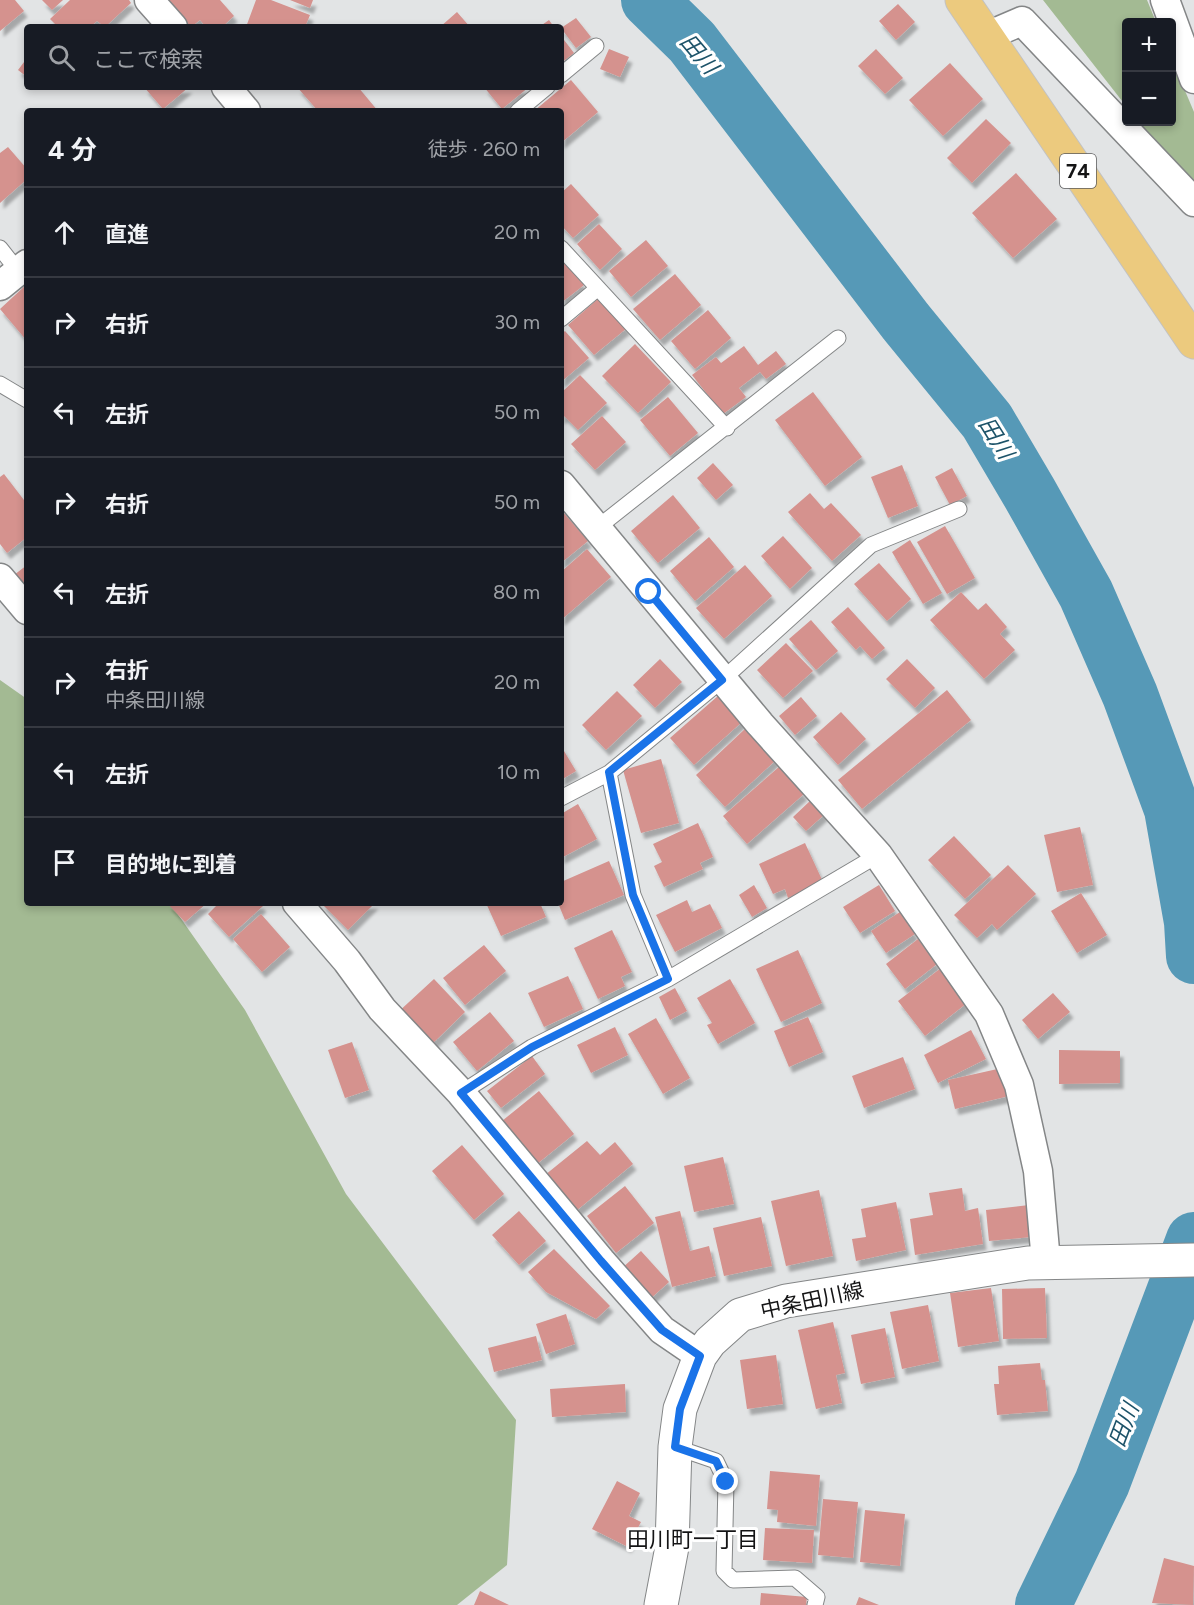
<!DOCTYPE html>
<html lang="ja">
<head>
<meta charset="utf-8">
<style>
  :root { --surface:#171b24; --page:#20242c; --text:#f1f3f6; --muted:#9ea1a6; --line:#363941 }
  body { margin:0; font-family:Figtree,"Noto Sans JP",sans-serif; background:var(--page); color:var(--text) }
  .controls { position:absolute; right:18px; top:18px; display:grid; overflow:hidden; border-radius:6px; box-shadow:0 3px 9px #0003 }
  .controls button { width:54px; height:54px; display:grid; place-items:center; padding:0; border:0; border-bottom:2px solid var(--line); background:var(--surface); color:var(--text); font:30px sans-serif }
  .stop { position:absolute; width:18px; height:18px; margin:-14px; border:4px solid #1a73e8; border-radius:50%; background:#fff }
  .stop.end { background:#1a73e8; border-color:#fff; box-shadow:0 2px 6px #0008 }
  .list { margin:0; padding:0; list-style:none }
  h2 { display:flex; justify-content:space-between; align-items:center; height:78px; margin:0; padding:0 24px; font-size:26px }
  h2 small { font-size:20px; font-weight:400; color:var(--muted) }
  .list li { display:grid; grid-template-columns:39px 1fr auto; gap:18px; align-items:center; box-sizing:border-box; height:90px; padding:0 24px; border-top:2px solid var(--line) }
  .list b { display:block; font-size:22px; white-space:nowrap }
  .list p { margin:0; font-size:20px; white-space:nowrap; color:var(--muted) }
  .list em { font-size:20px; font-style:normal; color:var(--muted) }
  .icon { flex:none; width:33px; height:33px; fill:none; stroke:currentColor; stroke-width:2; stroke-linecap:round; stroke-linejoin:round }
  .map { position:relative; flex:none; width:1194px; height:1605px; overflow:hidden }
  .search { position:absolute; background:var(--surface); box-shadow:0 3px 9px #0003; left:24px; top:24px; width:540px; height:66px; display:flex; align-items:center; gap:15px; box-sizing:border-box; padding:0 21px; border-radius:6px; color:var(--muted); font-size:22px }
  .panel { position:absolute; background:var(--surface); box-shadow:0 3px 9px #0003; left:24px; top:108px; width:540px; height:798px; border-radius:6px }
  .map>svg:first-child { display:block }
</style>
</head>
<body>
<div class="map">
<svg width="1194" height="1605" viewBox="0 0 1194 1605">
  <defs>
    <filter id="shadow"><feDropShadow dx="3.5" dy="6" stdDeviation="1.5" flood-color="#0004"/></filter>
  </defs>
  <rect width="100%" height="100%" fill="#e2e4e5"/>
  <path fill="#a3ba93" d="M1043,0H1147L1156,22H1126V106Z
    M1172,60L1194,112V192L1138,122H1172Z
    M0,680L27,699V903H170L245,1010L346,1194L516,1420L507,1565L457,1605H0Z"/>
  <g fill="none" stroke-linecap="round" stroke-linejoin="round">
    <path stroke="#5699b7" stroke-width="56" d="M649,0L692,42L906,322L987,421L1030,494L1086,594L1130,695L1172,809L1192,922L1194,956
      M1043,1605L1102,1483L1194,1240"/>
  </g>
  <path fill="#d5928e" filter="url(#shadow)" d="M0,0H15L24,11L0,31Z
    M42,0H63L52,10Z
    M70,0H129L131,3L105,27L97,21L90,27H58L50,19Z
    M167,0H220L234,16L222,27H206L200,20L191,27Z
    M256,0H271L310,15L305,27H246Z
    M290,0H313L310,8Z
    M898,4L915,22L896,40L879,21Z
    M457,12L470,27H440Z
    M576,18L591,37L576,48L561,28Z
    M549,20L554,27H539Z
    M561,36L574,53L561,63Z
    M609,49L629,57L620,77L600,69Z
    M876,49L903,78L885,94L858,66Z
    M27,58V77L18,70Z
    M950,63L983,99L943,136L909,100Z
    M571,80L598,112L561,143V111H534Z
    M144,87H189L163,109Z
    M297,87H358L378,111H318Z
    M484,87H529L502,109Z
    M986,119L1011,143L972,183L947,158Z
    M8,147L27,169V179L0,203V153Z
    M1016,173L1057,219L1013,258L972,213Z
    M571,184L599,215L573,238L561,225V193Z
    M599,224L622,249L600,270L577,244Z
    M646,240L668,266L631,297L609,271Z
    M561,258L584,285L561,303Z
    M675,274L701,305L660,340L633,309Z
    M27,284V341L0,309Z
    M600,297L627,328L594,355L568,325Z
    M708,310L731,338L695,369L671,341Z
    M565,331L589,358L561,382V334Z
    M635,344L671,382L638,413L602,376Z
    M744,346L758,365L776,351L786,364L766,379L760,372L739,388L746,397L723,414L692,375L716,357L721,363Z
    M580,375L607,403L578,430L564,416L561,419V393Z
    M813,392L862,457L825,486L775,420Z
    M668,397L698,433L670,456L640,420Z
    M602,416L626,442L595,470L571,444Z
    M713,463L733,485L716,500L697,478Z
    M902,465L918,506L888,518L871,477Z
    M952,468L967,496L950,505L935,477Z
    M4,474L27,504V537L7,553L0,544V477Z
    M810,493L824,509L831,503L861,535L832,561L788,512Z
    M673,495L700,528L658,563L631,531Z
    M563,512L588,541L561,563V513Z
    M945,526L975,578L947,594L917,542Z
    M783,536L812,568L790,589L761,556Z
    M709,537L734,567L695,601L670,571Z
    M910,540L942,593L923,604L892,552Z
    M587,549L611,577L561,620V572Z
    M879,563L911,599L887,621L854,584Z
    M27,565V591L14,575Z
    M745,565L772,596L724,639L696,608Z
    M961,592L978,610L986,603L1007,627L1000,634L1015,650L984,679L930,620Z
    M848,607L885,648L872,659L860,646L856,650L831,622Z
    M811,620L838,651L816,670L789,639Z
    M786,643L813,671L783,698L757,670Z
    M660,659L682,682L655,708L633,685Z
    M907,659L935,688L915,708L886,679Z
    M947,690L971,720L862,809L838,780Z
    M617,691L642,716L606,750L582,725Z
    M719,695L743,721L694,765L670,738Z
    M801,697L817,716L795,735L779,716Z
    M841,712L866,739L838,765L813,737Z
    M746,728L776,760L725,807L696,775Z
    M561,746L576,771L561,780Z
    M661,759L679,823L641,833L623,770Z
    M780,766L804,794L747,844L723,816Z
    M811,800L825,814L806,831L793,817Z
    M578,804L597,839L561,858V814Z
    M698,823L713,857L700,863L703,869L664,887L654,866L662,862L653,844Z
    M1080,827L1093,885L1057,892L1044,835Z
    M954,836L991,875L965,899L928,860Z
    M805,843L823,882L788,898L785,889L773,894L759,864Z
    M609,861L624,895L565,920L558,903H561V882Z
    M1008,865L1036,894L997,930L992,924L977,938L954,915Z
    M754,885L767,908L752,917L739,895Z
    M879,885L895,911L860,933L843,907Z
    M1081,893L1107,935L1077,953L1051,911Z
    M687,900L692,912L710,904L722,928L675,952L656,915Z
    M167,903H207L185,922Z
    M219,903H260L263,906L229,937L208,914Z
    M321,903H375L348,930Z
    M486,903H540L546,917L501,936Z
    M900,912L915,934L886,953L871,931Z
    M261,914L290,947L262,972L233,939Z
    M612,930L632,972L621,977L625,986L598,999L574,948Z
    M918,939L937,964L905,989L886,964Z
    M484,945L506,971L465,1005L443,978Z
    M798,950L822,1003L781,1022L756,969Z
    M941,968L967,1003L925,1036L898,1001Z
    M568,976L583,1009L544,1027L528,993Z
    M434,979L465,1012L428,1048L396,1014Z
    M730,979L755,1023L718,1044L707,1025L712,1023L697,998Z
    M675,988L687,1011L670,1020L659,997Z
    M1053,993L1070,1012L1038,1039L1022,1020Z
    M490,1012L514,1041L477,1071L453,1042Z
    M808,1017L823,1052L789,1067L774,1031Z
    M656,1018L690,1078L663,1094L628,1034Z
    M615,1027L628,1055L591,1073L577,1045Z
    M971,1030L986,1059L938,1083L924,1055Z
    M352,1042L369,1090L345,1098L328,1050Z
    M1059,1050L1120,1051V1083L1059,1084Z
    M532,1056L545,1074L501,1108L487,1091Z
    M903,1057L915,1089L864,1108L852,1076Z
    M1002,1068L1009,1096L955,1109L948,1080Z
    M539,1091L574,1134L537,1164L502,1121Z
    M587,1141L600,1155L615,1142L633,1164L576,1211L545,1175Z
    M462,1145L504,1194L474,1220L432,1171Z
    M723,1157L734,1204L694,1212L684,1166Z
    M625,1186L654,1223L616,1253L587,1216Z
    M962,1188L965,1211L978,1208L983,1244L915,1255L910,1219L933,1215L929,1193Z
    M819,1190L833,1256L786,1266L771,1201Z
    M896,1202L906,1250L856,1261L852,1239L866,1237L861,1209Z
    M1029,1205L1031,1237L989,1241L986,1210Z
    M519,1211L546,1241L519,1265L492,1235Z
    M680,1211L690,1251L709,1246L716,1276L672,1287L655,1217Z
    M761,1217L772,1266L724,1276L713,1228Z
    M554,1249L610,1306L596,1319L546,1292L528,1272Z
    M641,1251L669,1282L649,1300L621,1269Z
    M991,1288L999,1341L958,1347L950,1293Z
    M1045,1288L1047,1338L1003,1339L1002,1289Z
    M928,1305L939,1361L902,1369L890,1312Z
    M566,1314L575,1344L546,1354L536,1324Z
    M833,1322L845,1373L836,1375L842,1403L816,1409L798,1330Z
    M885,1328L895,1377L861,1384L851,1335Z
    M536,1336L542,1360L494,1372L488,1348Z
    M776,1355L783,1404L747,1409L740,1360Z
    M1040,1363L1042,1380H1045L1048,1411L997,1415L994,1384H999L998,1366Z
    M625,1384L626,1412L552,1417L550,1389Z
    M770,1471L820,1475L816,1526L777,1522L778,1510L767,1509Z
    M617,1481L640,1493L629,1516L641,1522L628,1547L592,1529Z
    M823,1499L858,1502L853,1558L818,1555Z
    M865,1510L905,1514L900,1566L860,1562Z
    M765,1528L814,1530L812,1563L763,1560Z
    M1164,1558L1194,1566L1193,1605L1152,1603Z
    M480,1591L509,1605H474Z
    M761,1593L807,1597L806,1605H760Z
    M859,1597L879,1605H856Z"/>
  <g fill="none" stroke-linecap="round" stroke-linejoin="round">
    <defs>
      <path id="service" d="M561,75L596,46
        M518,111L547,87
        M0,248L18,271
        M561,248L727,428
        M561,319L598,288
        M0,384L27,400
        M597,528L838,338
        M609,773L633,895L668,979
        M561,798L609,773L722,680L871,545L959,509
        M461,1093L532,1047L668,979L878,855
        M675,1447L716,1461L726,1482L724,1571L733,1580L795,1578L817,1597L815,1605"/>
      <path id="minor" d="M149,0L173,27
        M1165,0L1194,79
        M987,36L1022,21L1194,202
        M226,87L246,111
        M0,286L27,264
        M561,485L760,724L878,855L989,1014L1019,1085L1038,1171L1046,1262
        M0,578L27,610
        M297,903L347,961L382,1009L461,1093L601,1261L662,1330L700,1356"/>
      <path id="secondary" d="M661,1605L672,1547L675,1447L680,1409L700,1356L710,1342L740,1315L786,1301L1028,1263L1194,1260"/>
      <path id="primary" d="M962,0L1194,342"/>
    </defs>
    <use href="#service" stroke="#848687" stroke-width="17"/>
    <use href="#minor" stroke="#848687" stroke-width="31"/>
    <use href="#secondary" stroke="#848687" stroke-width="35"/>
    <use href="#primary" stroke="#c2c2c2" stroke-width="35"/>
    <use href="#service" stroke="#fff" stroke-width="15"/>
    <use href="#minor" stroke="#fff" stroke-width="28"/>
    <use href="#secondary" stroke="#fff" stroke-width="33"/>
    <use href="#primary" stroke="#ecca7e" stroke-width="33"/>
  </g>
  <g fill="none" stroke-linecap="round" stroke-linejoin="round">
    <path stroke="#1a73e8" stroke-width="8" d="M649,592L722,680L609,772L633,895L668,979L532,1047L461,1093L601,1261L662,1330L700,1356L680,1409L675,1447L716,1461L726,1482"/>
  </g>
  <g text-anchor="middle" dominant-baseline="central" stroke-width="6" stroke-linejoin="round" paint-order="stroke">
    <rect fill="#fff" stroke="#5a5a5b" stroke-width="1.5" x="1060" y="154" width="36" height="34" rx="4.5"/>
    <g font-size="20" font-weight="bold" fill="#141415">
      <text x="1078" y="171">74</text>
    </g>
    <g font-size="21" fill="#141415" stroke="#fff">
      <text transform="translate(812 1300) rotate(-12)">中条田川線</text>
    </g>
    <g font-size="22" font-style="italic" fill="#1d5369" stroke="#fff">
      <text transform="translate(699 54) rotate(50)">田川</text>
      <text transform="translate(996 438) rotate(58)">田川</text>
      <text transform="translate(1124 1425) rotate(-69)">田川</text>
    </g>
    <g font-size="22" fill="#141415" stroke="#fff">
      <text x="693" y="1539">田川町一丁目</text>
    </g>
  </g>
</svg>
<div class="controls">
<button>+</button>
<button>−</button>
</div>
<div class="stop" style="left:649px;top:592px"></div>
<div class="stop end" style="left:726px;top:1482px"></div>
<div class="search"><svg class="icon" aria-label="search" viewBox="0 0 24 24"><circle cx="10" cy="10" r="6"/><path d="M15 15l6 6"/></svg>ここで検索</div>
<section class="panel">
<h2>4 分<small>徒歩 · 260 m</small></h2>
<ul class="list">
<li><svg class="icon" aria-label="ahead" viewBox="0 0 24 24"><path d="M12 20V5M6 11l6-6 6 6"/></svg><div><b>直進</b></div><em>20 m</em></li>
<li><svg class="icon" aria-label="right" viewBox="0 0 24 24"><path d="M7 20v-9h11M14 6l5 5-5 5"/></svg><div><b>右折</b></div><em>30 m</em></li>
<li><svg class="icon" aria-label="left" viewBox="0 0 24 24"><path d="M17 20v-9H6M10 6l-5 5 5 5"/></svg><div><b>左折</b></div><em>50 m</em></li>
<li><svg class="icon" aria-label="right" viewBox="0 0 24 24"><path d="M7 20v-9h11M14 6l5 5-5 5"/></svg><div><b>右折</b></div><em>50 m</em></li>
<li><svg class="icon" aria-label="left" viewBox="0 0 24 24"><path d="M17 20v-9H6M10 6l-5 5 5 5"/></svg><div><b>左折</b></div><em>80 m</em></li>
<li><svg class="icon" aria-label="right" viewBox="0 0 24 24"><path d="M7 20v-9h11M14 6l5 5-5 5"/></svg><div><b>右折</b><p>中条田川線</p></div><em>20 m</em></li>
<li><svg class="icon" aria-label="left" viewBox="0 0 24 24"><path d="M17 20v-9H6M10 6l-5 5 5 5"/></svg><div><b>左折</b></div><em>10 m</em></li>
<li><svg class="icon" aria-label="arrive" viewBox="0 0 24 24"><path d="M6 21V4h12l-3 4 3 4H6"/></svg><div><b>目的地に到着</b></div></li>
</ul>
</section>
</div>
</body>
</html>
